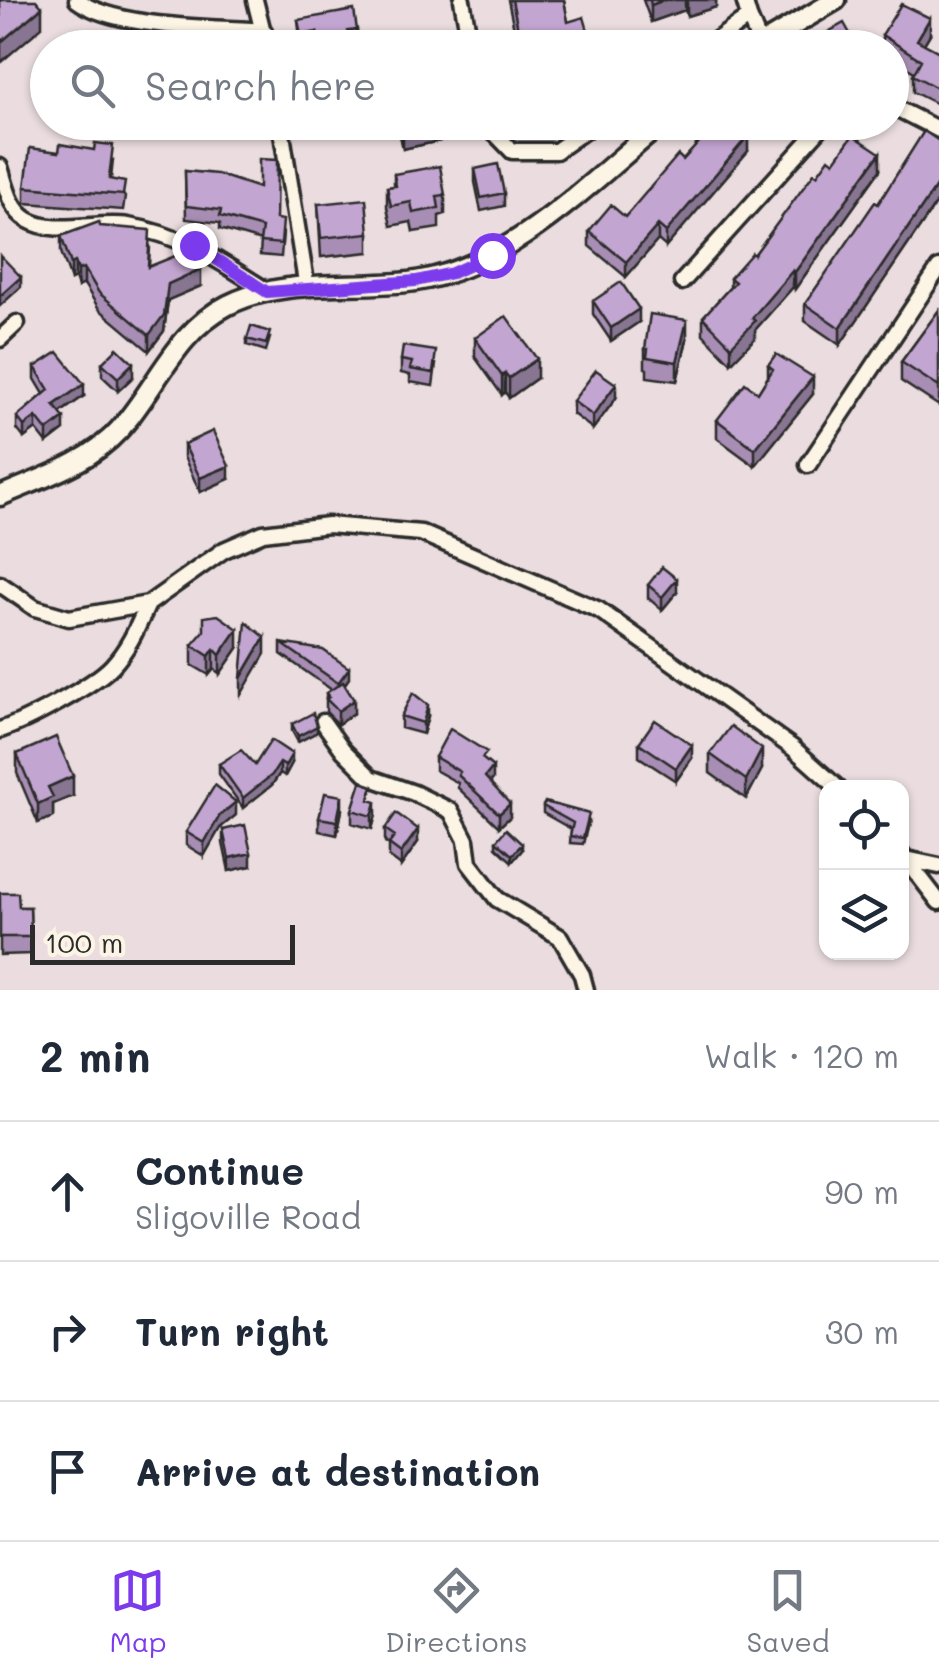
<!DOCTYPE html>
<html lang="en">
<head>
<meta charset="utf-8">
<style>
  :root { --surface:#fff; --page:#f2f2f3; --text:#1f2937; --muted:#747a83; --line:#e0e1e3; --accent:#7c3aed }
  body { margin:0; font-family:Mali,sans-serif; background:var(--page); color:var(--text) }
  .controls { position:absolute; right:30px; bottom:30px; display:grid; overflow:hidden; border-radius:20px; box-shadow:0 2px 8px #0004 }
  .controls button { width:90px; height:90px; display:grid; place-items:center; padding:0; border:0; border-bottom:2px solid var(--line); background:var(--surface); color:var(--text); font:50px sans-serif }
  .scale { position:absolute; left:30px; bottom:25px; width:265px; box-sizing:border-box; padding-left:10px; border:5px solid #2b2b2b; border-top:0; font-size:28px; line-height:35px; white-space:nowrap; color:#2b2b2b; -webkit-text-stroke:8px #fcf5e5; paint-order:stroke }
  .stop { position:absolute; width:30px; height:30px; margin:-22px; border:8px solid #7c3aed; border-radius:50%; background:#fff }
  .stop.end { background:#7c3aed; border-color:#fff; box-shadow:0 2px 10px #0008 }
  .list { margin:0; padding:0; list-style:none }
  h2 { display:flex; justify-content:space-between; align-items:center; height:130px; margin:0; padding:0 40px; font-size:42px }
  h2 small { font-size:32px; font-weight:400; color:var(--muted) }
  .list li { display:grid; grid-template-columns:65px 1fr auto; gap:30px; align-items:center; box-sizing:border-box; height:140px; padding:0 40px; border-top:2px solid var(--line) }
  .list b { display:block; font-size:38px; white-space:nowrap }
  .list p { margin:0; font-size:32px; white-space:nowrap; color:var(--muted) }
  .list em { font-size:32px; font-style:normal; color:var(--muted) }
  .icon { flex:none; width:55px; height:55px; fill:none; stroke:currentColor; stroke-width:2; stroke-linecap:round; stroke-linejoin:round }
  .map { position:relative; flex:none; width:939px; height:990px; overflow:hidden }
  .search { position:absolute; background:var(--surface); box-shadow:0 2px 8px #0004; left:30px; right:30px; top:30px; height:110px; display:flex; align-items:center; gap:25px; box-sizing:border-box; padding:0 35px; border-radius:55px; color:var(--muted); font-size:38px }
  .sheet { height:550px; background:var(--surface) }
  nav { display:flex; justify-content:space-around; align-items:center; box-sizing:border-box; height:140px; border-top:2px solid var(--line); background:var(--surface); font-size:28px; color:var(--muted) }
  nav a { display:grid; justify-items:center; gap:5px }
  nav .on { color:var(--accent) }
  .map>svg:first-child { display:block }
</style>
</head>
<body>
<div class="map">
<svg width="939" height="990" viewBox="0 0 939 990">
  <rect width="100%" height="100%" fill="#ebdddf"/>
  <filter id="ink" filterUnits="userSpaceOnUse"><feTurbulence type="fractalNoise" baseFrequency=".01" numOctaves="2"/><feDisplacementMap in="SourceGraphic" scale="20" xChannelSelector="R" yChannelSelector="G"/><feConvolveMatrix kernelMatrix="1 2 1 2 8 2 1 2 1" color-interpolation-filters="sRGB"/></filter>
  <g filter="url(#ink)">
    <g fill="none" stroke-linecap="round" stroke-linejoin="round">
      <defs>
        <path id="minor" d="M77,0C115,29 215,27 264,31
          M255,0L267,48
          M462,0L471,48
          M749,17L760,44
          M705,48L749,17L744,0
          M892,106L939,130
          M280,122L307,288
          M484,122L512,151H556L597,122
          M0,167C6,186 10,210 28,220C55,236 97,221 128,226C181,234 223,263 267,291
          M682,282L826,122
          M0,339L17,323
          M808,465L939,268
          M0,584L35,608L69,618L148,604L224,550L263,533L328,525L421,533L599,610L793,748L838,788
          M323,722L343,750L371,778L414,793L451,811L466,840L469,863L497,899L560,937L582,975L586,990
          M0,730C27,721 93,686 112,666C129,648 138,626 148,604
          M902,854L939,902
          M906,859L939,866"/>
        <path id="tertiary" d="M755,48L836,0
          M0,496C41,478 88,464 119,430C156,389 176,331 228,305C285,276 355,290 416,281C511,266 591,181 663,122"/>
      </defs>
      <use href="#minor" stroke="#2b2b2b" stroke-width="21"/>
      <use href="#tertiary" stroke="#2b2b2b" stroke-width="25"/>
      <use href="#minor" stroke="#fcf5e5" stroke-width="14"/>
      <use href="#tertiary" stroke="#fcf5e5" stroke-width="18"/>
    </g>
    <path fill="#a88eb4" stroke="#2b2b2b" stroke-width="2.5" d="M508,0H564L568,22L593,48H518Z
      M643,0H716V7L687,16L685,10L651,22Z
      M298,20L357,30V43L349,44V48H318L317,45L301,48Z
      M930,34L924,44L939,52V105L913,92V75L914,72L892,58V48H882V35Z
      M397,122H438L440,141L403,149Z
      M753,122H782L763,136Z
      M696,133L748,151L666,247L658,240L626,277L589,246V231L625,217L683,160L696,146Z
      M939,141V199L840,345L805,321V304L878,204Z
      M113,160L111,179L125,197L123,210L25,203V187Z
      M834,162L880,170L795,289L793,287L755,330V338L731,363L703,334V317L730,287V278L754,255L817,175Z
      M475,169L504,193V206L481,211L475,182Z
      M185,171L276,219L283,233L281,257L260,255L261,241L220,229V223L186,219Z
      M394,174L445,195V214L439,216V228L413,232L411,222L391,226L387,207V187L394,186Z
      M318,204L369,233V252L321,257Z
      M100,226L150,246L149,267L201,286L168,300L164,331L149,351L99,309L84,284L78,287L75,278L71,280L61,252V236Z
      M593,301L639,322L611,341L593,314Z
      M939,310V406L901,381V362Z
      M270,338L266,351L247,345V339Z
      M475,338L537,378L509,398L505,392L502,395L475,357Z
      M687,339L677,381L647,377V369L645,368V349Z
      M401,360L436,364L433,386L410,382V375L401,373Z
      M102,363L133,377L118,391L102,376Z
      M768,365L813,394L755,466L717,438V420L758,393L768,377Z
      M35,367L84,396L60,413L64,430L47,443L36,429L24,438L17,429V417L44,394L35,379Z
      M616,398L593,429L573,414V401Z
      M184,444L229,479L200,492L184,457Z
      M648,585L677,592L662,610L648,598Z
      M281,643L349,678L344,685L354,713L338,724L326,712V693L332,690L281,654Z
      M192,645L238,648L220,674L214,669L209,675L192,665Z
      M401,716H428L423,734L401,728Z
      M292,724L317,732L298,742L292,731Z
      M639,743L692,758L676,781L639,757Z
      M17,754L73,796L53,804V817L38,823L17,773Z
      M710,754L762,769L746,799L710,773Z
      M435,757L487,762L493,779L490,783L510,817L499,827L458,788V783L435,770Z
      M292,763L285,776L280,773L272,785L243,808L219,774V764L255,765Z
      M373,801L376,815L372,829L352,823V810Z
      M543,806L589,820L583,844L570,843L571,829L543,813Z
      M342,810L337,835L319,831V818Z
      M236,815L220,828L204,856L186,845V832Z
      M385,829L418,842L401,866L389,857V845L385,842Z
      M223,830L251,866L229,871L223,843Z
      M496,841L522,850L512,862L496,847Z
      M0,893L19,907H30L31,954L0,955Z"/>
    <path fill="#887492" stroke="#2b2b2b" stroke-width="2.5" d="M664,0H685V10L651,22V5Z
      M687,0H716V7L687,16Z
      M42,7V27L1,62V42Z
      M930,18V34L917,56V40Z
      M765,122H782L763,136V124Z
      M440,128V141L403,149V136Z
      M748,136V151L666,247V232Z
      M880,153V170L795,289V272Z
      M939,182V199L840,345V328Z
      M658,225V240L626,277V262Z
      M75,262V278L71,280V264Z
      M84,268V284L78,287V270Z
      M201,269V286L168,300L164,331L149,351V335L168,284Z
      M793,270V287L755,330V338L731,363V346L752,318Z
      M21,277V287L0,306V296Z
      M639,309V322L611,341V328Z
      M687,320V339L677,381V362Z
      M537,359V378L509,398V378Z
      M133,363V377L118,391V378Z
      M505,373V392L502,395V376Z
      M813,377V394L755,466V449Z
      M84,384V396L54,417V405Z
      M616,384V398L593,429V416Z
      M36,417V429L24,438V426Z
      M64,418V430L47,443V431Z
      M229,466V479L200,492V478Z
      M677,579V592L662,610V597Z
      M238,629V648L220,674V655Z
      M265,637V654L241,695V678Z
      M214,649V669L209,675V656Z
      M349,668V678L338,694V683Z
      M354,700V713L338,724V711Z
      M428,705V716L423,734V723Z
      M317,726V732L298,742V736Z
      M692,745V758L676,781V768Z
      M762,749V769L746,799V780Z
      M292,754V763L285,776V766Z
      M280,763V773L272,785L243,808V798Z
      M493,767V779L485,789V777Z
      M73,776V796L53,804V817L38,823V804L48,787Z
      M342,796V810L337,835V821Z
      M236,802V815L220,828L204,856V843L220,815Z
      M376,802V815L372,829V816Z
      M510,804V817L499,827V814Z
      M418,829V842L401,866V853Z
      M522,844V850L512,862V855Z
      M251,853V866L229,871V858Z"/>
    <path fill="#c3a5d1" stroke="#2b2b2b" stroke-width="2.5" d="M0,0H36L42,7L1,42Z
      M512,0H564L568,22L584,17L593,48H522Z
      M650,0H664L651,5Z
      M901,4L930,18L917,40L939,52V89L913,75L921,60L882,35Z
      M354,10L357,30L348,31L349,38L319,43L317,32L301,35L298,20Z
      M844,23L858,48H821L816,39Z
      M82,39L114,45L113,48H81Z
      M400,122H438L440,128L403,136Z
      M706,122H733L748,136L666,232L658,225L626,262L589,231L611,205L625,217L678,155L683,160L702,139L696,133Z
      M924,131L939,141V182L840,328L805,304L875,202L878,204Z
      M853,135L880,153L795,272L793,270L752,318L755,321L731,346L703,317L735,282L730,278L752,253L754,255L814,173L817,175L829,158L834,162Z
      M95,143L113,145L109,179L125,182L123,195L25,187L30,148L59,152L60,144L94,150Z
      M259,159L277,160L276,219L283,220L281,244L260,242L262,228L220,216L221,210L186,206L185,171L217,174L259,188Z
      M498,164L504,193L481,198L475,169Z
      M440,166L445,195L437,196L439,208L413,213L411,202L391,206L387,187L396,186L394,174Z
      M366,199L369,233L321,238L318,204Z
      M99,222L100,226L150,230L148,267L192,249L201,269L168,284L164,315L149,335L99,293L84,268L78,270L75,262L71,264L61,236Z
      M0,255L21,277L0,296Z
      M621,282L639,309L611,328L593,301Z
      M939,310V387L901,362Z
      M650,314L687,320L677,362L647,357L648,349H645Z
      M506,316L537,359L509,378L505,373L502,376L475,338Z
      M251,326L270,332L266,344L247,339Z
      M403,346L436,351L433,373L410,369L412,362L401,360Z
      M117,348L133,363L118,378L102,363Z
      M58,352L84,384L54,405L64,418L47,431L36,417L24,426L17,417L49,390L35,367Z
      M776,354L813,377L755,449L717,420L745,383L758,393L773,369L768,365Z
      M596,370L616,384L593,416L573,401Z
      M213,431L229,466L200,478L184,444Z
      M662,567L677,579L662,597L648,585Z
      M218,615L238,629L220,655L214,649L209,656L192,645L204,631V617Z
      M246,622L265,637L241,678Z
      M281,643L323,650L349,668L338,683Z
      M343,682L354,700L338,711L326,699L329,697L326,693Z
      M413,693L428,705L423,723L401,716Z
      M313,713L317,726L298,736L292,724Z
      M655,720L692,745L676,768L639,743Z
      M731,726L762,749L746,780L710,754Z
      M450,729L487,752L482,758L493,767L485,777L510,804L499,814L458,775L460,772L435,757Z
      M56,737L73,776L48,787L53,797L38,804L17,754Z
      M271,740L292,754L285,766L280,763L272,775L243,798L219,764L241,750L255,765Z
      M361,782L373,786L369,800L376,802L372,816L352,810Z
      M215,785L236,802L220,815L204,843L186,832Z
      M325,793L342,796L337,821L319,818Z
      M545,802L589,814L583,838L570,836L573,823L543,806Z
      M396,813L418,829L401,853L389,844L395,836L385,829Z
      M245,825L251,853L229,858L223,830Z
      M506,829L522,844L512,855L496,841Z
      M0,893H18L19,907H30L31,937H0Z"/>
  </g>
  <g fill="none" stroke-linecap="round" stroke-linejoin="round" filter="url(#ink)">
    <path stroke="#7c3aed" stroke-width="12" d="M194,245L267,292L416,281L452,273L492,255"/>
  </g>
</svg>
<div class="controls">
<button><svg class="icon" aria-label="locate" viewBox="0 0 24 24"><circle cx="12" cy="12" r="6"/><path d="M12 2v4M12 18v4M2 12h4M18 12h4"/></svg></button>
<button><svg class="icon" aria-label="layers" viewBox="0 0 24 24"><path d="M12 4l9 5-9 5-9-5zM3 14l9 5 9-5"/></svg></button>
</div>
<div class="scale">100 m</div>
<div class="stop" style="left:492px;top:255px"></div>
<div class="stop end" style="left:194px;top:245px"></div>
<div class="search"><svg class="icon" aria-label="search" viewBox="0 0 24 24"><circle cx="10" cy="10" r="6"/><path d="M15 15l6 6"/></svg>Search here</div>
</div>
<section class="sheet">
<h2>2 min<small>Walk · 120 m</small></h2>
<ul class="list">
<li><svg class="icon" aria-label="ahead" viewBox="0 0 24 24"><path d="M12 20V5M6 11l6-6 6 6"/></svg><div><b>Continue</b><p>Sligoville Road</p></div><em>90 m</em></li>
<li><svg class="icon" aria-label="right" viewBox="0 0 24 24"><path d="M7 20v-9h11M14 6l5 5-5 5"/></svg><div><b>Turn right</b></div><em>30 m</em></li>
<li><svg class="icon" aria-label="arrive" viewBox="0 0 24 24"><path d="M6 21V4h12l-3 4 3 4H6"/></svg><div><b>Arrive at destination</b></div></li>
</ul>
</section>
<nav>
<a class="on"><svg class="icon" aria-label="map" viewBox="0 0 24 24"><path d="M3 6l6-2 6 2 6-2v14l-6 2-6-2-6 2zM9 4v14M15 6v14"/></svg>Map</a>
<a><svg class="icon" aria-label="directions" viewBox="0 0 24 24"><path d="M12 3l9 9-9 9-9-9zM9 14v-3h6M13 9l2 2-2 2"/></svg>Directions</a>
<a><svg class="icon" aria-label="saved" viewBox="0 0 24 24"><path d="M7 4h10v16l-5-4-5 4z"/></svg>Saved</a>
</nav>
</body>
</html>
